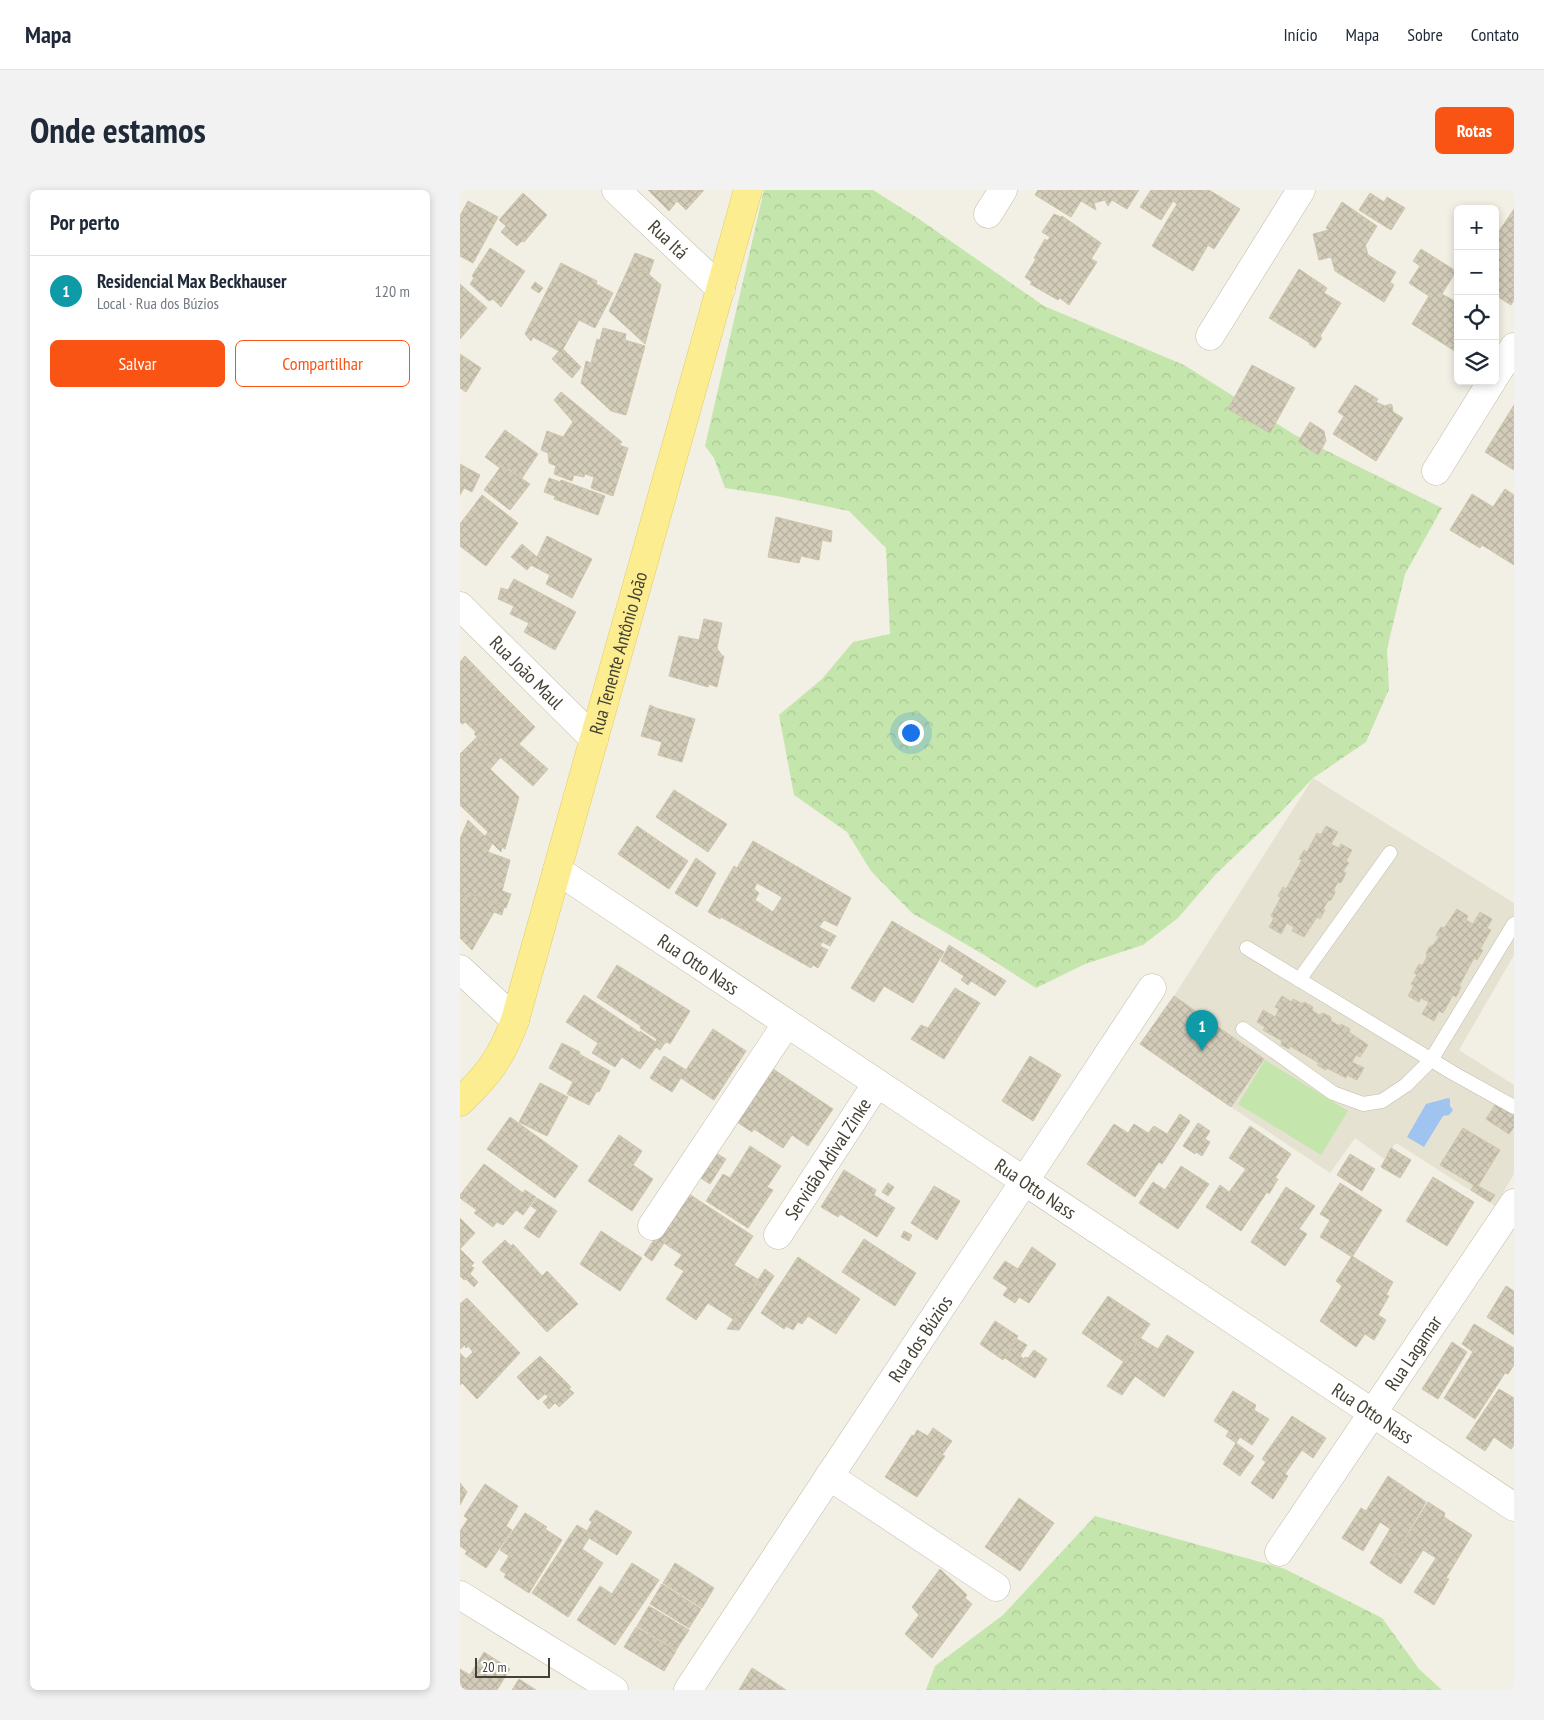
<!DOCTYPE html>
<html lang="pt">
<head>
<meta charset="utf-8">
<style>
  :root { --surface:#fff; --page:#f2f2f3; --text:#1f2937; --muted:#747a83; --line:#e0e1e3; --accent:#f95414 }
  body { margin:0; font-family:"PT Sans Narrow",sans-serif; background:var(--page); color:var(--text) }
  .controls { position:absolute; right:15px; top:15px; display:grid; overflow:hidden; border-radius:8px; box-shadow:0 2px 8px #0003 }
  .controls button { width:45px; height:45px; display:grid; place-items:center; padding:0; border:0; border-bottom:1px solid var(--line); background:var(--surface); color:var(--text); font:25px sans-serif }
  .scale { position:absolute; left:15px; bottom:12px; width:75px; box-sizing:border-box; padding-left:5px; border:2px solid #444034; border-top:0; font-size:14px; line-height:18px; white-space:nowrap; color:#444034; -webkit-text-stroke:4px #fff; paint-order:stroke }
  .you { position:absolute; left:450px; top:542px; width:18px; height:18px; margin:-12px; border:4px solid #fff; border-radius:50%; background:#1a73e8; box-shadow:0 0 0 8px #1a73e833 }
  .badge { display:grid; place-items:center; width:32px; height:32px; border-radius:50%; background:var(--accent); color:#fff; font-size:16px; font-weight:700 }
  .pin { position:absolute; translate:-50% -41px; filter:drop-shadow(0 1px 2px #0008) }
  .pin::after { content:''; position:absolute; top:26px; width:18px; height:15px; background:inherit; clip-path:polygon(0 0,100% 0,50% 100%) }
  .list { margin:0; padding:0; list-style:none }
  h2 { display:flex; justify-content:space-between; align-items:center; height:65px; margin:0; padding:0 20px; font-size:21px }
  h2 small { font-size:16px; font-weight:400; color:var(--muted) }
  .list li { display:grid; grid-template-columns:32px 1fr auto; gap:15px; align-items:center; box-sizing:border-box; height:70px; padding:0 20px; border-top:1px solid var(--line) }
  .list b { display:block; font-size:19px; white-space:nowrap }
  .list p { margin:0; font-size:16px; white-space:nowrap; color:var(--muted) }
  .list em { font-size:16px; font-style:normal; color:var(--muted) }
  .actions { display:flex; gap:10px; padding:15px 20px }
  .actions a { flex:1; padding:11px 0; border:1px solid var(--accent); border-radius:8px; text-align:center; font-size:18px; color:var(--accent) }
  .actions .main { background:var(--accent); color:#fff }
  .icon { flex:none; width:28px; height:28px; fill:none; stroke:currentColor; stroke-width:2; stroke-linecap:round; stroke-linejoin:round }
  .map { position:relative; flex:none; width:1054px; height:1500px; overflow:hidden; border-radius:8px }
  header { display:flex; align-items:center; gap:30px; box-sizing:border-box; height:70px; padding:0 25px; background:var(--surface); border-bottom:1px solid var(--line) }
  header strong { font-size:24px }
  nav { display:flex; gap:28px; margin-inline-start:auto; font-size:18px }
  .intro { display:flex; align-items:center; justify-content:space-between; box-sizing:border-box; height:120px; padding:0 30px }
  h1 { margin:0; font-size:35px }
  .button { padding:12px 22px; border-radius:8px; background:var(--accent); color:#fff; font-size:18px; font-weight:700 }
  main { display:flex; gap:30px; padding:0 30px }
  aside { flex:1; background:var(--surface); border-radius:8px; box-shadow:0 2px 8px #0003 }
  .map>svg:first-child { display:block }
</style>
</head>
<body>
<header>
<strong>Mapa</strong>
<nav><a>Início</a><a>Mapa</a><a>Sobre</a><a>Contato</a></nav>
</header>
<div class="intro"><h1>Onde estamos</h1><a class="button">Rotas</a></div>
<main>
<aside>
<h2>Por perto<small></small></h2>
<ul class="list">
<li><span class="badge" style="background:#0f9aa8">1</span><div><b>Residencial Max Beckhauser</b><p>Local · Rua dos Búzios</p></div><em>120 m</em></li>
</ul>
<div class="actions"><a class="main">Salvar</a><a>Compartilhar</a></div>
</aside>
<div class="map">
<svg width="1054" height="1500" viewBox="0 0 1054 1500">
  <defs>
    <pattern id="forest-crowns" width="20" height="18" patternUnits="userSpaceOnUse" patternTransform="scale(1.25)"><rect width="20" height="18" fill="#c4e6ac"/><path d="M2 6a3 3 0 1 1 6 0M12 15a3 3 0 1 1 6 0" fill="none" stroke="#aac695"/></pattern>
    <pattern id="building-cross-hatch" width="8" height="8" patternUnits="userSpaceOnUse" patternTransform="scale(1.25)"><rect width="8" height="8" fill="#d3ccb9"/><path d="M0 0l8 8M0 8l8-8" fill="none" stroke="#b6b0a0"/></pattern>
  </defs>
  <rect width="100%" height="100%" fill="#f2efe4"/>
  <path fill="#e6e2d2" d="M853,588L1054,713V765L999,860L1054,895V984L1035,1016L936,953L924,969L895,948L870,983L771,917L804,869L714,806Z"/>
  <path fill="#c4e6ac" d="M805,870L888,921L861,965L778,914Z"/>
  <path fill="url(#forest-crowns)" d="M304,0H413L459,29L584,116L724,175L835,245L982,318L945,384L927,459L929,499L906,552L853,588L818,625L756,684L718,728L683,755L625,774L576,798L526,766L452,723L411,681L387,642L334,605L319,525L362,489L393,452L430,444L426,358L389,321L317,306L265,298L254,268L245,256Z
    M635,1326L825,1379L922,1428L959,1479L982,1500H466L475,1476L543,1425Z"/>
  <path fill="#9fc4ef" d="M988,908L990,909V916L993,920L989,925L983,926L964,957L947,947L966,914Z"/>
  <path fill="url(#building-cross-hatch)" stroke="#cec5ad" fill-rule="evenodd" d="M188,0H244L226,20L217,11L209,21Z
    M578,0H679L667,19L652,10L648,16L645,10L634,13L636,20L621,11L611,27L575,5Z
    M691,0H749L780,19L754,59L748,55L733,81L692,56L717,14L713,11L701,30L680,17Z
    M63,3L87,25L64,52L62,51L57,56L41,42L46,36L39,30Z
    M910,3L924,12L927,7L945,18L931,40L899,20Z
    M8,11L38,27L13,73L0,66V26Z
    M882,12L917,36L905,56L906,57L908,65L936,82L930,92L934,95L924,112L875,81L871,67L859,70L853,44L869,40L866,38Z
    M1054,19V110L1051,115L1035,105V47Z
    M594,24L601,27L602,26L641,53L631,69L637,72L609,115L600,108L598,110L570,94L572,92L565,87L576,69L574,68L585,49L587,51L590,47L582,42Z
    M30,58L65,81L41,117L33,109L29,111L10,94L14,88L12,86Z
    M961,59L996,81L982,104L998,113V163L952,134L969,106L949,93L960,76L953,71Z
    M175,63L194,70L189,84L185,81L169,77Z
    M101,73L137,91L136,94L153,103L135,138L119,130L103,159L121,177L112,188L92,169L99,161L73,147L71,151L65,144Z
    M169,77L185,81L201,95L185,154L149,121Z
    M839,79L867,98L864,103L881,113L860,146L862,148L855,158L849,154L850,153L809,128Z
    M75,92L83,98L79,103L71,98Z
    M0,94L27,118L0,149Z
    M143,138L166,144L165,150L185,156L166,225L151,221L121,193L126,171L131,173L137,149L140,150Z
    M0,164L21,178L6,202L0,198Z
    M792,175L835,198L810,243L768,219Z
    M895,195L918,209L916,212L925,216L930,214L932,215L933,222L943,228L916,271L873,244L884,226L878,222Z
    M101,202L162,252L159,255L168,258L153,306L131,298L134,287L125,284L124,287L114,285L112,291L94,284L96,276L89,273L88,263L81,260L87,241L103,247L113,232L94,210Z
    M1054,215V280L1025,262Z
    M850,232L864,241L866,251L858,265L838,252Z
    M45,240L78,264L62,288L49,279L44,277L40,278L25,267Z
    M0,274L20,285L12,302L4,298L0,305Z
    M44,277L70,294L50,320L24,300L40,278Z
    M89,288L100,292L101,290L145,306L138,325L94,309L95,306L84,302Z
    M1045,299L1054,305V375L1022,355L1020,358L990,340L1012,304L1033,317Z
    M22,305L58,333L26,376L0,356V334Z
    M316,327L372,341L371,352L362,350L359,370L341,366L339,373L308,367Z
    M87,346L132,369L112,408L86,394L90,385L71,375L67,380L51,367L62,354L77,367Z
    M54,389L116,422L95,460L64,442L69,433L50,424L54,416L38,409L41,398L48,400Z
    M244,429L262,433L257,458L262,466H264L257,497L249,494L248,497L209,486L219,446L239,450Z
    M5,466L38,500L3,534L0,532V472Z
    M38,500L75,537L59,554L88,579L73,596L14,544L16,542L5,532Z
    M190,515L196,518L235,529L222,572L198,565L202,552L181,546Z
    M17,547L41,567L30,579L59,607L45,659L42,657L41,662L25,646L28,642L0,615V564Z
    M214,600L267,634L248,662L196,627Z
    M8,630L32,653L28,662L50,670L42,701L51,704L46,718L12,704L11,708L0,704V649Z
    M177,636L228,671L209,699L158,664Z
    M866,636L878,642L871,654L879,658L881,654L892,660L886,671L889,673L883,681L886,683L881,693L878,692L874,699L875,703L871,710L868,711L863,719L865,720L860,729L857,727L844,747L832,741L834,737L827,733L821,744L809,737L814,728L811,726L821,707L818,706L823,697L826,699L842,670L839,669L844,660L847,662L857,643L861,645Z
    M293,651L391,708L377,736L364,730L359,737L376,746L370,756L362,752L360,756L368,760L358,778L353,775L351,778L261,727L260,729L248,722L274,676L277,678ZM297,693L322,707L313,722L295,710L299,703L294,699Z
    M236,668L256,683L237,717L215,703Z
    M0,704L11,708L12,704L44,717L42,725L34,722L12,760L0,748Z
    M997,719L1008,726L1006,730L1013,734L1020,722L1032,729L1027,738L1031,740L1020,759L1023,760L1017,770L1014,768L999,796L1001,797L996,807L993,805L983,823L979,821L974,831L962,824L969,812L961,808L959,812L948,806L954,795L951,794L957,785L954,783L959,774L962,776L967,767L966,764L969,757L973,755L979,747L976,745L981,737L984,738Z
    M432,731L484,762L453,813L424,796L414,812L391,798Z
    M489,755L546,791L535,806L511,791L508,795L501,790L504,786L481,771Z
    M157,775L230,821L210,854L207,852L204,854L180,838L181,836L137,807Z
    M495,798L520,813L484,869L451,849L461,835L468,838Z
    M124,805L180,843V841L196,852L197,849L204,854L200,860L196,857L180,879L162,867L155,877L132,863L138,853L106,832Z
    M714,806L804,869L771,917L680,854Z
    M822,806L832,812L833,809L843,814L844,812L853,817L852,820L859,825L863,823L871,827V831L880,836L881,834L890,839L889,842L908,855L900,867L896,865L892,872L904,878L897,890L887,885L886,888L867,878L866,880L857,875L859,873L830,856L829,859L821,855L822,851L803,840L805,837L797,832L803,820L815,827L819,819L815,817Z
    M253,839L286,861L254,910L221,888L212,902L190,888L204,866L226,880Z
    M102,853L120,862L119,864L150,881L139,902L137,901L129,915L107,904L113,892L89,878Z
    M570,866L601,885L573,931L542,911Z
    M313,879L373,919L348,956L332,945L323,958L294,939L292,942L277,932Z
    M80,893L108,907L87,946L59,932Z
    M1037,912L1054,923V937L1049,944L1026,929Z
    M720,924L730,931L702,974L699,972L675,1007L627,974L654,934L668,943L674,934L688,943L694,936L707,944Z
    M50,927L118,976L95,1008L27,959Z
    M738,933L750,941L745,949L750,952L742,966L736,962L735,964L723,956Z
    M790,936L831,964L815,988L818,989L809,1004L807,1002L781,1041L746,1017L760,995L769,1002L786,979L769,968Z
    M1003,938L1040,960L1018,996L1035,1005L1030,1012L1011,1000L1014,995L980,975Z
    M159,945L182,961L173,975L193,989L172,1021L128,991Z
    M290,956L321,976L307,997L313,1000L288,1038L246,1011L263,984L270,988Z
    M931,958L951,970L940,988L921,977Z
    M252,961L266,969L250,994L236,985Z
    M890,964L915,979L902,1001L877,985Z
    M24,974L63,1003L65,1000L76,1007L63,1025L56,1020L43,1035L37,1032L33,1037L14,1023L17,1020L0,1008V1005Z
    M721,976L749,994L718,1039L679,1013L693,992L705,1000Z
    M384,980L416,1000L414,1005L435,1018L417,1047L380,1024L378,1027L361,1017Z
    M973,987L1014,1012L987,1056L946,1031Z
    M428,993L434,997L428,1006L422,1002Z
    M880,993L922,1020L892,1067L860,1047L870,1030L860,1024Z
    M474,996L500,1011L477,1050L451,1033Z
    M826,997L855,1016L839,1039L847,1044L825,1076L791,1052Z
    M226,1002L293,1046L274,1075L299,1090L273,1129L248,1113L236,1130L206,1109L224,1081L214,1075L222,1065L204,1053L192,1071L184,1065Z
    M77,1008L97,1021L79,1048L64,1038L77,1020L71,1016Z
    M0,1028L15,1043L0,1059L14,1073L11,1076L14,1078L10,1084L18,1092L14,1097L6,1089L4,1090L0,1086Z
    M141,1041L182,1068L160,1101L120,1074Z
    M444,1041L452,1045L449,1051L441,1047Z
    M404,1049L456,1083L435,1116L382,1082Z
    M45,1050L51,1056L53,1054L82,1086L87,1081L118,1114L87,1142L22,1072Z
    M572,1057L596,1074L569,1113L559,1107L555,1113L543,1105L548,1098L533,1088L545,1071L558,1079Z
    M892,1066L933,1092L926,1105L929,1106L918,1125L926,1130L914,1150L905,1144L896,1157L860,1131L882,1096L876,1091Z
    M338,1067L400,1109L376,1144L348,1126L342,1134L338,1132L333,1140L326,1136L324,1139L301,1123Z
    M305,1079L314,1086L279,1140L267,1139Z
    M1046,1096L1054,1101V1145L1027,1127Z
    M648,1106L690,1134L664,1172L622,1143Z
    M7,1108L60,1163L17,1209L2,1193L0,1195V1163L6,1169L13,1162L8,1156L6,1158L5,1155L0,1159V1114Z
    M535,1131L558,1146L543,1170L520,1154Z
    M1014,1134L1054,1158V1175L1048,1184L1045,1183L1015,1229L984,1208L1013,1162L1002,1154Z
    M707,1145L734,1162L704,1207L675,1186L662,1205L647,1196L680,1148L698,1159Z
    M557,1149L567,1155L560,1166L564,1169L565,1167L568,1168L574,1160L587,1169L575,1188L545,1168Z
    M992,1152L1007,1162L978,1209L962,1199Z
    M80,1166L111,1197L109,1199L114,1203L99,1217L95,1213L89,1219L83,1212L88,1207L85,1204L78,1210L57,1187Z
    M1039,1199L1054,1208V1255L1051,1259L1034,1247L1025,1261L1006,1248Z
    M773,1201L796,1215L794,1220L809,1229L792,1255L780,1247L776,1253L766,1246L769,1241L754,1231Z
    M832,1226L866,1248L853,1268L842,1260L825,1284L828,1286L813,1309L791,1293L806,1272L802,1269Z
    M473,1238L492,1251L482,1265L485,1266L457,1307L425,1287L452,1245L454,1246L457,1240L468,1246Z
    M776,1253L794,1266L780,1286L763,1274Z
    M928,1286L966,1312L924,1383L910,1373L930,1339L920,1332L903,1361L882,1348L901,1318L906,1321Z
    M0,1293L7,1302L0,1315Z
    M25,1294L58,1316L46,1336L52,1340L26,1378L5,1364L7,1361L0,1356V1341L8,1329L4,1326Z
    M559,1308L594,1333L560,1381L525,1357Z
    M968,1312L985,1323L984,1327L1012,1345L986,1388L989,1389L974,1415L954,1402L976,1368L963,1360L941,1394L924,1383Z
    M136,1320L172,1342L157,1365L129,1348L122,1359L143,1373L108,1427L72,1403L117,1335L127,1341L132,1332L129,1330Z
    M65,1323L87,1337L85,1339L102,1350L69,1403L44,1387L46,1384L40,1380L49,1366L40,1360Z
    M172,1373L199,1390L155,1455L117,1430L140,1396L152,1404Z
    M215,1373L254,1398L242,1418L203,1393Z
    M480,1379L507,1405L505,1408L512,1414L472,1468L445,1444L459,1425L452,1417Z
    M202,1394L241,1419L229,1438L190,1414Z
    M189,1416L229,1440L216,1460L177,1436Z
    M176,1437L216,1461L204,1481L164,1457Z
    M24,1462L50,1479L37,1500H0V1479L10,1485Z
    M292,1478L311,1490L326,1500H279Z
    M59,1489L76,1500H52Z"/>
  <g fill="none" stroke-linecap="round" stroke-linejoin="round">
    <defs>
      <path id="service" d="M787,758L993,883L1054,917
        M839,790L930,663
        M783,839L873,903L903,914L922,911L946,895L971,870L1054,734"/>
      <g id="minor">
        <path id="s1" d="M156,0L261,99"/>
        <path d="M528,24L543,0"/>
        <path d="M750,146L841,0"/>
        <path d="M1035,186L1054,157"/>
        <path d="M976,281L1032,191"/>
        <path id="s2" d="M0,416L134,549"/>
        <path id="s3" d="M97,680L1054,1317"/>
        <path d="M0,779L55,830"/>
        <path d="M192,1036L327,833"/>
        <path id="s4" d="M318,1045L417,893"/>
        <path d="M369,1286L536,1397"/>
        <path id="s5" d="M819,1362L1054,1013"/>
        <path d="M0,1405L154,1500"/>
        <path id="s6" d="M228,1500L692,798"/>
      </g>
      <g id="primary">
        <path id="s7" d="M0,912C28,885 42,867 55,830L288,0"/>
      </g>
    </defs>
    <use href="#service" stroke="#c0bba9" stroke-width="15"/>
    <use href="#minor" stroke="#c0bba9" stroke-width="29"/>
    <use href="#primary" stroke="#e2cd61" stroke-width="29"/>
    <use href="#service" stroke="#fff" stroke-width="14"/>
    <use href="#minor" stroke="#fff" stroke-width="28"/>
    <use href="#primary" stroke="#fded91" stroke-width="28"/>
  </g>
  <g text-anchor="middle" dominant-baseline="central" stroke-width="5" stroke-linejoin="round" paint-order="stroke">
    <g font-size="19" fill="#444034" stroke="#fff">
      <text stroke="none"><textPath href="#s1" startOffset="72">Rua Itá</textPath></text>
      <text stroke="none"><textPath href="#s7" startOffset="481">Rua Tenente Antônio João</textPath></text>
      <text stroke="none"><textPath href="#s2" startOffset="94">Rua João Maul</textPath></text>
      <text stroke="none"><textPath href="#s3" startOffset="170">Rua Otto Nass</textPath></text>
      <text stroke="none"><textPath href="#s4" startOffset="91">Servidão Adival Zinke</textPath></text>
      <text stroke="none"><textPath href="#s3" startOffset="575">Rua Otto Nass</textPath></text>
      <text stroke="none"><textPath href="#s6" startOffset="421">Rua dos Búzios</textPath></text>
      <text stroke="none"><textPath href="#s5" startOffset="240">Rua Lagamar</textPath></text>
      <text stroke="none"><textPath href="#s3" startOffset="980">Rua Otto Nass</textPath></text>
    </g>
  </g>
</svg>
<div class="controls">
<button>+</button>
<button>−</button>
<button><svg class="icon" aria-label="locate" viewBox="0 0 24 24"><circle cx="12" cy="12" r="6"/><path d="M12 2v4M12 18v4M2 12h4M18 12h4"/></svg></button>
<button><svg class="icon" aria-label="layers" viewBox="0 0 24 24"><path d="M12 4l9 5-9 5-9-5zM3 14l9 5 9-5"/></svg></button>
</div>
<div class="scale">20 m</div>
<div class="you"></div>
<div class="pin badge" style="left:742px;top:861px;background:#0f9aa8">1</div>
</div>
</main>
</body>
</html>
